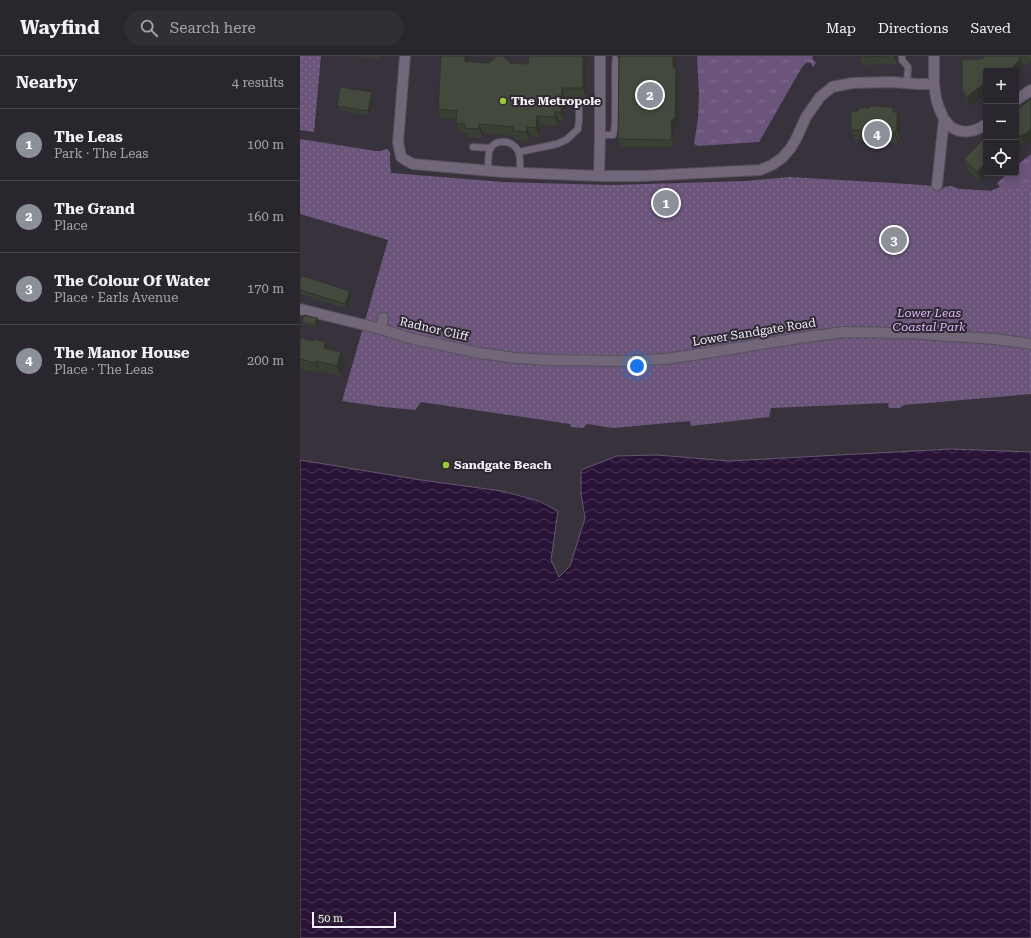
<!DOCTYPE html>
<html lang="en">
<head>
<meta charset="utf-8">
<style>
  :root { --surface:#2a262e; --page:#322e36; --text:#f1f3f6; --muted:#a5a5aa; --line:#46434a; --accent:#8c9099 }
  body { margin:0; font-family:"Roboto Serif",serif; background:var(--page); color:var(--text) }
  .controls { position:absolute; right:12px; top:12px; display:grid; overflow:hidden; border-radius:4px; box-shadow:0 2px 10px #0003 }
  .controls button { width:36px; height:36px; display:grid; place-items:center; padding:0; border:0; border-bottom:1px solid var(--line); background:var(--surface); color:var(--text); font:20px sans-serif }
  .scale { position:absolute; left:12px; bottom:10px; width:84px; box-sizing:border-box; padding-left:4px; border:2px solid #f3eff6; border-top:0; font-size:11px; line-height:14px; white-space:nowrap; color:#f3eff6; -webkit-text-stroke:3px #2e2833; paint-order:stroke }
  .you { position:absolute; left:337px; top:310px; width:14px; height:14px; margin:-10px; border:3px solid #fff; border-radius:50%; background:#1a73e8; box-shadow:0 0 0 6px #1a73e833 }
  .badge { display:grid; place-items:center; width:26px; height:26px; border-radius:50%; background:var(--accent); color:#fff; font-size:13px; font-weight:700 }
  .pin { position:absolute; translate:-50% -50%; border:2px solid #fff; box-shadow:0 1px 4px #0006 }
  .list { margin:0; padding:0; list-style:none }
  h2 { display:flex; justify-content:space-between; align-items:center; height:52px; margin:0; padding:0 16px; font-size:17px }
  h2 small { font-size:13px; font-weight:400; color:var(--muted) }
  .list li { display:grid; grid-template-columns:26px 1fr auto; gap:12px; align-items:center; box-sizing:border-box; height:72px; padding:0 16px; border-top:1px solid var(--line) }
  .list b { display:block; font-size:15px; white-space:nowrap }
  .list p { margin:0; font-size:13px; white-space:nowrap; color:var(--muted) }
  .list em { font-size:13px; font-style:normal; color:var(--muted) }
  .icon { flex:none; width:22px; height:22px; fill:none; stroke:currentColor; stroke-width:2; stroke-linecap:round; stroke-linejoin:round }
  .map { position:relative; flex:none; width:731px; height:882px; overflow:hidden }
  header { display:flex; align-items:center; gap:24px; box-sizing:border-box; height:56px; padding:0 20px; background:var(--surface); border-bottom:1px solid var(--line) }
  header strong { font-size:19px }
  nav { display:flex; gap:22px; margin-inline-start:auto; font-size:14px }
  .search { width:280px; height:36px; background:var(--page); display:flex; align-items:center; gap:10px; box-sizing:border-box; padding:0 14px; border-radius:22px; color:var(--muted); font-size:15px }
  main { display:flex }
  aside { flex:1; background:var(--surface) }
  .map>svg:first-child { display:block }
</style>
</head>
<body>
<header>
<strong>Wayfind</strong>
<div class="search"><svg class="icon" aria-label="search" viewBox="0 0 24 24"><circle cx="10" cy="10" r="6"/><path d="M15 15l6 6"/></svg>Search here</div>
<nav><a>Map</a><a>Directions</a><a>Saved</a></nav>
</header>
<main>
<aside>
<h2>Nearby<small>4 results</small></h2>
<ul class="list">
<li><span class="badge">1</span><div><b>The Leas</b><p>Park · The Leas</p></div><em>100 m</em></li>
<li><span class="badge">2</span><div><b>The Grand</b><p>Place</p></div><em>160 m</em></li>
<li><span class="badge">3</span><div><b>The Colour Of Water</b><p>Place · Earls Avenue</p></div><em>170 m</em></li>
<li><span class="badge">4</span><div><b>The Manor House</b><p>Place · The Leas</p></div><em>200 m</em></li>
</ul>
</aside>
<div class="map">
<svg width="731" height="882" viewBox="0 0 731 882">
  <defs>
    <pattern id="grass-tufts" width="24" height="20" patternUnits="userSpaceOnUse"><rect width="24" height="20" fill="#6b557b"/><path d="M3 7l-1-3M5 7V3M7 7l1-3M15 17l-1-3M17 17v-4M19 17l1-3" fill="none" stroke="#816e8e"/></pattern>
    <pattern id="park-dots" width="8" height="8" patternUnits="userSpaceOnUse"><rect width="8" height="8" fill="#6b557b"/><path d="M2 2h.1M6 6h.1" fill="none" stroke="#816e8e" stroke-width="1.8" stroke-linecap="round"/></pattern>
    <pattern id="water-waves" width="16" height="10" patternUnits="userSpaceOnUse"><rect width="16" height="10" fill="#291437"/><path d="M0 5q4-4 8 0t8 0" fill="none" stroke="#483655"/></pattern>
  </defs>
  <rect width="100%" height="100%" fill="#38323d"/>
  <path fill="url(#grass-tufts)" d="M397,0H513L512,2L516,7L513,11L511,7L507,6L502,11L459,86L398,90L394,88L398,62L399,40Z
    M731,98V175L642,132L651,130L659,133L691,135L700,131L697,127L708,117H716V110Z"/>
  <path fill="url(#park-dots)" d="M0,0H21L14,76L0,74Z
    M0,83L76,95H80L87,93L90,96V106L91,117L203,126L312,129L446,125L490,121L609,128L632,130L634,134H641L645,131L651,130L659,133L691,135L700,131L731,130V338L604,349L600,352H589L588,347L471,352L469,361L391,370L390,365L313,372L287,368L283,372L271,371L270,368L121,346L115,354L84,351L42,345L88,184L0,158Z"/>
  <path fill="url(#water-waves)" stroke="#665670" d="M650,393L731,396V882H0V404L121,424L202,435L239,445L258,455L251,504L259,521L270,510L285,462L281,437V414L317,400L357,399L429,405Z"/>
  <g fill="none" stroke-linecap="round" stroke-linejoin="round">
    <defs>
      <path id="lane" d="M602,0V4L608,11L607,27
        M300,79H313C316,71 315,63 315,54C316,36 314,18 316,0
        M173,91L191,92
        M219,96L257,88L266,84L278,73L279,64V50
        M188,115C188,109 188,102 189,96C192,82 213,83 218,95C221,101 220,110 220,117"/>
      <path id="street" d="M105,0L98,86L101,101L107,105L113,108L203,116L299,120H342L460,114L472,109L482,102L490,93L496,83L506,61L520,41L532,31L552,27L591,26L617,28H634
        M634,0V28L636,42L639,52L644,63L637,129
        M716,44L731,34
        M644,63C646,65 648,68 650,70C661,79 676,76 686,68
        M299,120L300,79V0
        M0,253L81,273L113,283L180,297L215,302L250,304L324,305L365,303L394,299L493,283L543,276L611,277L649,280L695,283L731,288
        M81,273L83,262"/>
    </defs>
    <use href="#lane" stroke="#56505b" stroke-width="8"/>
    <use href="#street" stroke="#56505b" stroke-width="12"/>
    <use href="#lane" stroke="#716779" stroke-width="6"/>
    <use href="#street" stroke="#716779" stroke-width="10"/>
  </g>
  <path fill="#3a3f34" d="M55,0H80V3Z
    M229,0H287L286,41H265L264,65H259L258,70L240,69L239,81L231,80L230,85L216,84L214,80L183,77V82L168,81L167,77L160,76L156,67L157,63L141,62L138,53L168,5L228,8Z
    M317,0H377L376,1V12L379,20L378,68L373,73L374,91H321L318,83L319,4Z
    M559,0H596L597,8L562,9Z
    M686,0H731V6L723,10L722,15L716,20V15H686L670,50L666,44L662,34L681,3Z
    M73,41L70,60L39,54L37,50Z
    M581,50L582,51H593L595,56L600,65L601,84H598V87L571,89L570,87H565L564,83L555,84L551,74L558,55Z
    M716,54L724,91L722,90L716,94Z
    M664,103L686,117H690L681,127L668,114Z
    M0,221L50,235L52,240L47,253L0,238Z
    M17,262L18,264L16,272L3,268L2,266Z
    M0,282L14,285L25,286L28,293L41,296L45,306L41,320L19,315V317L0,313Z"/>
  <path fill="#30332b" d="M165,0H169L168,14L165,5Z
    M283,0H287L286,41L283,32Z
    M373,0H377L376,1V18L373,11Z
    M594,0H596L597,8Z
    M720,1L723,10L722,15L717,19L716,15L714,10Z
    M376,13L379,20L378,68L373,73L374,91L372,84L371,66Z
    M686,26V38L670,50L667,41Z
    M262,32L265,41L264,65L261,56Z
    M72,36L73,41L70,60L68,55Z
    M255,56L259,65L258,70L255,61Z
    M597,56L600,65L601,84L597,75Z
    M237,60L240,69L239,81L236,72Z
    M179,68L183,77V82L179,73Z
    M227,71L231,80L230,85L227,76Z
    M731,71V86L724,91L721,80Z
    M595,75L598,84V87L595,78Z
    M718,80L722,90L716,94V81Z
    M686,107V117H690L681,127L677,116Z
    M50,235L52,240L47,253L45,248Z
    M17,262L18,264L16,272L15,269Z
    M25,286L29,296L24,292Z
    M41,296L45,306L41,320L37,310Z
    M16,305L19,315V317L15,307Z"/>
  <path fill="#44493d" stroke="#30332b" d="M141,0H165V5L189,7L190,5H192L196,0H203L210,7L228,8L229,0H283V32H262L261,56H255V61L237,60L236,72L227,71V76L213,75V71L179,68V73L165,72V68L156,67L157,55L138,53Z
    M319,0H373V11L376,13L375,61L371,66L372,84L318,83Z
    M559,0H585L559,1Z
    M686,0H722L720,1L718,6L714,10L707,13V15H686V26L667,41L662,34V3H681Z
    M40,31L72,36L68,55L37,50Z
    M731,43V71L730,74L721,80H718L716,81V54Z
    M569,50H581V51H593V56H597V75H595V78L568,80V77L562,78V74H551V55H558V52H569Z
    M686,81V107L677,116L664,103Z
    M3,220L50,235L45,248L0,234V221H2Z
    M4,259L17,262L15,269L2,266Z
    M0,282L14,285V283L25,286L24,292L41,296L37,310L16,305L15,307L0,303Z"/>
  <g fill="#9cca32" stroke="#2e2833" stroke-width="1.5">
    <circle cx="203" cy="45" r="4"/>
    <circle cx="146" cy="409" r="4"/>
  </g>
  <g text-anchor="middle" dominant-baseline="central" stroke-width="4" stroke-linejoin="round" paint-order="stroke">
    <g font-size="12" font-weight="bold" fill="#f3eff6" stroke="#2e2833" text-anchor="start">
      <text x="211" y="45">The Metropole</text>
      <text x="154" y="409">Sandgate Beach</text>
    </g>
    <g font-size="12" font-style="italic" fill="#deb8fa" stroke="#2e2833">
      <text x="629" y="257">Lower Leas<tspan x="629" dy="14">Coastal Park</tspan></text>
    </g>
    <g font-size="12" fill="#f3eff6" stroke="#2e2833">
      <text transform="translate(134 273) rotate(13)">Radnor Cliff</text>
      <text transform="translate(454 276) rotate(-9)">Lower Sandgate Road</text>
    </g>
  </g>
</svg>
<div class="controls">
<button>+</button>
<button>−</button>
<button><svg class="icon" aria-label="locate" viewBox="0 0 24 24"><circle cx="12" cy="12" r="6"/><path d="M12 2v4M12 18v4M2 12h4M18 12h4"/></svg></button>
</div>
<div class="scale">50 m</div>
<div class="you"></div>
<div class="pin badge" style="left:366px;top:147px">1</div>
<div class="pin badge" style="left:350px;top:39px">2</div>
<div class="pin badge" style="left:594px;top:184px">3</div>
<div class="pin badge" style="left:577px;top:78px">4</div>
</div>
</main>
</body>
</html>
